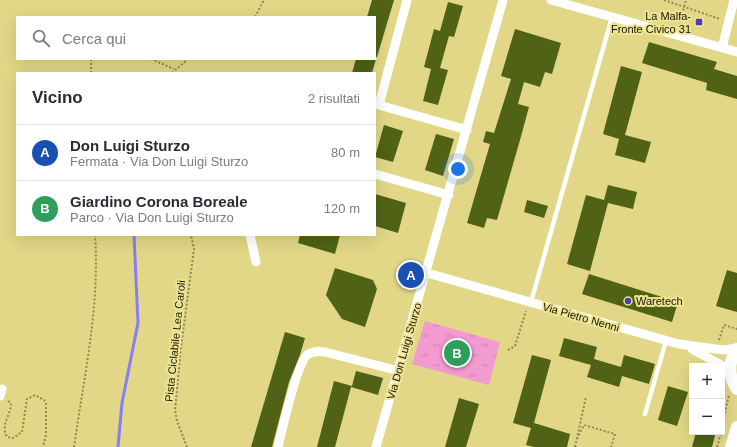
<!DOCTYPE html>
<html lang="it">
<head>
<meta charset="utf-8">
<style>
  :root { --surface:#fff; --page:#f2f2f3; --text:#2b2b33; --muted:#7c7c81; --line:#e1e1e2; --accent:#ea580c }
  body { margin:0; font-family:Helvetica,sans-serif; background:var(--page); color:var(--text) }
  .controls { position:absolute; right:12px; bottom:12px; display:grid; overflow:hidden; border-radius:0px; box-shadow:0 4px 16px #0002 }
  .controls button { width:36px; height:36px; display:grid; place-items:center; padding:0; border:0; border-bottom:1px solid var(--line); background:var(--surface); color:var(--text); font:20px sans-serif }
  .you { position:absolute; left:458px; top:169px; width:14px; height:14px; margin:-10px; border:3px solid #fff; border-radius:50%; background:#1a73e8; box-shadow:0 0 0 6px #1a73e833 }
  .badge { display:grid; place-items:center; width:26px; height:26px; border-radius:50%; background:var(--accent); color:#fff; font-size:13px; font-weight:700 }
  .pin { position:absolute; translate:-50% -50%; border:2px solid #fff; box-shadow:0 1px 4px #0006 }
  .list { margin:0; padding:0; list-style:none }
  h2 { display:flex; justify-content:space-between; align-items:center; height:52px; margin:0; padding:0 16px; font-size:17px }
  h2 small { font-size:13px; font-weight:400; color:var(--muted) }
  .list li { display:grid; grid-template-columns:26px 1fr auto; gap:12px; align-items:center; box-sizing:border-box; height:56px; padding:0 16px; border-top:1px solid var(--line) }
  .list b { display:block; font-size:15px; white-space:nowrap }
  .list p { margin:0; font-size:13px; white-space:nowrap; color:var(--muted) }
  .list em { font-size:13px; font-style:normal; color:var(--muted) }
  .icon { flex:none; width:22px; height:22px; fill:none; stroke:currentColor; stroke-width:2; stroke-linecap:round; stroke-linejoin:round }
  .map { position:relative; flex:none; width:737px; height:447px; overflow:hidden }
  .search { position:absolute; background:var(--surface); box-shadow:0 4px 16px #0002; left:16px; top:16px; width:360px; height:44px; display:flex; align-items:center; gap:10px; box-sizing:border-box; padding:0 14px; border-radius:0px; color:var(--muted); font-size:15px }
  .panel { position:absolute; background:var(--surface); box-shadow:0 4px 16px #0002; left:16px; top:72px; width:360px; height:164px; border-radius:0px }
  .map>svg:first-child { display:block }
</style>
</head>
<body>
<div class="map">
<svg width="737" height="447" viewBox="0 0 737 447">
  <defs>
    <pattern id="park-tufts" width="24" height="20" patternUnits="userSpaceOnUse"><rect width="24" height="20" fill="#f39ad1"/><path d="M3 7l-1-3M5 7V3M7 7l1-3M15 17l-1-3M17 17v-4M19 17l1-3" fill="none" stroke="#d084b2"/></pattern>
  </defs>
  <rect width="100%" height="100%" fill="#e1d787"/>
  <path fill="url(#park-tufts)" d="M425,321L500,342L489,385L412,364Z"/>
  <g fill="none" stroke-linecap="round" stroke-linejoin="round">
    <path stroke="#847ff4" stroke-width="3" d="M118,447L122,403L138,323L134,235"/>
  </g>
  <path fill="#4f6215" d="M372,0H394L377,57H375V17H367Z
    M448,2L463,6L454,37L449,36L440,68L448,70L438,105L423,101L431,69L424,67L434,29L440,31Z
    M515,29L561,43L552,74L545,72L540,87L524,82L518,104L529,107L520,140L497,220L487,218L484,228L467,223L490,144L483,142L486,131L494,133L511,79L501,76Z
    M649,42L717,62L714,69L737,76V99L706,90L707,83L642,63Z
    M356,59H376L372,73H352Z
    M621,66L642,72L625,135L651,142L645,163L615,155L619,139L603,134Z
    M384,125L403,131L393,162L375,157Z
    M436,134L454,139L443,176L425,170Z
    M608,185L637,192L633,209L608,203L590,271L567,264L586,195L604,200Z
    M375,194L406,203L398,233L375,226Z
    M527,200L548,206L544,218L524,212Z
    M300,235H340L335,254L298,243Z
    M335,268L373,280L377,289L365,327L342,319L326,295Z
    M727,270L737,273V312L716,306Z
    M589,274L678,302L672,322L582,294Z
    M285,332L305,338L300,355L289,382L272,447H251Z
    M564,338L597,347L594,359L621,367L624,355L655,364L649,384L622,376L619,387L587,377L591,365L559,356Z
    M532,355L551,360L534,423L570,434L567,447H534L526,445L531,428L513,423Z
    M356,371L383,378L378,395L351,387L335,447H317L334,381L352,386Z
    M668,386L688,392L677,426L658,420Z
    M459,398L479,404L466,447H445Z
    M696,432H716L712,447H692Z"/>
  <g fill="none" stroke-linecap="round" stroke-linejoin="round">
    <path stroke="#908951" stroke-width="2" stroke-dasharray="2 2" stroke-linecap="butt" d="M664,0L720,19
      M255,17L264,0
      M679,26L686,0
      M91,59V73
      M151,59L174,69
      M172,73L188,59
      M719,340L724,325L737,329
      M508,350L515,346L526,311
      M8,401L11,403C11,416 0,424 7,437L13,438L22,432L27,399L35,395L44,400L46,404V435L43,447
      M722,425L729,395
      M577,439L584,425L615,434L611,447
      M74,447C84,377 100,306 95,235
      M187,447L177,421L175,410L181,347L194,249L191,235
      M575,447L586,397
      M717,447L721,432"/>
    <path stroke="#fff" stroke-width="4.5" d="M531,302L612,17
      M645,414L666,341"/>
    <path stroke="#fff" stroke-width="9" d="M407,0L379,105L467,130
      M551,0L737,52
      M722,48L734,0
      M375,174L449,195
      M250,235L256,262
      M427,273L679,344L723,350L737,348
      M692,349L730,370
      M0,396L2,389
      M278,447C282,430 297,364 307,355C312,351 319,351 325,352L399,371
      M376,447L503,0"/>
    <path stroke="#fff" stroke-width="12" d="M737,349C728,361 728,377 737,389
      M731,447L737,427"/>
  </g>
  <g fill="#4d3db4" stroke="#eee594" stroke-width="1.5">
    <rect x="695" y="18" width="8" height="8" rx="2"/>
    <circle cx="628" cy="301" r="4"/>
  </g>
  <g text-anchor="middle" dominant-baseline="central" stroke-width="4" stroke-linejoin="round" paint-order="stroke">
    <g font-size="11" fill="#171400" stroke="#eee594" text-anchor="end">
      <text x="691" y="16">La Malfa-<tspan x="691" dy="13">Fronte Civico 31</tspan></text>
      <text x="636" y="301" text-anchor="start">Waretech</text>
    </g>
    <g font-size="11" fill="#171400" stroke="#eee594">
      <text transform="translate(581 317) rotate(16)">Via Pietro Nenni</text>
      <text transform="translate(175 341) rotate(-84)">Pista Ciclabile Lea Caroli</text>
      <text transform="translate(404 351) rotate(-74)">Via Don Luigi Sturzo</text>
    </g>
  </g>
</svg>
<div class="controls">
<button>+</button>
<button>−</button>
</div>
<div class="you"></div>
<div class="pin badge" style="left:411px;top:275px;background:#1a4fb4">A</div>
<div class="pin badge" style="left:457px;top:353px;background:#2e9e5b">B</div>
<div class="search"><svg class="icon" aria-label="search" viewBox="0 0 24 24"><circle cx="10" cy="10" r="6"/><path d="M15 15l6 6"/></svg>Cerca qui</div>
<section class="panel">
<h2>Vicino<small>2 risultati</small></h2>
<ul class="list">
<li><span class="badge" style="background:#1a4fb4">A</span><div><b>Don Luigi Sturzo</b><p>Fermata · Via Don Luigi Sturzo</p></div><em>80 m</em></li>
<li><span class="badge" style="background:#2e9e5b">B</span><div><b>Giardino Corona Boreale</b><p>Parco · Via Don Luigi Sturzo</p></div><em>120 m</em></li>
</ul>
</section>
</div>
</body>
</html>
